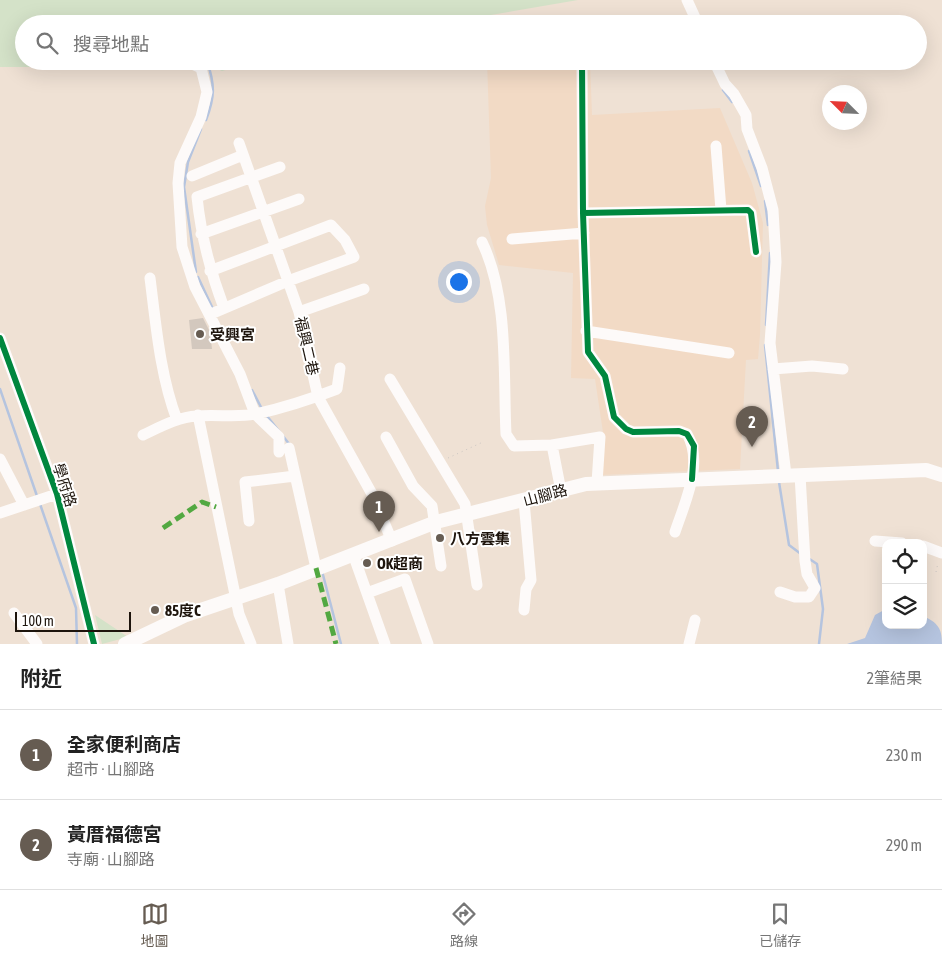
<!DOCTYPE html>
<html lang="zh-TW">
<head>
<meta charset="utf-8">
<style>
  :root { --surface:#fff; --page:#f2f2f2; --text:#222; --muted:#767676; --line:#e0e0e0; --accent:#665c52 }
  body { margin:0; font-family:"Asap Condensed","Noto Sans TC",sans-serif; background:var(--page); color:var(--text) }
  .controls { position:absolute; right:15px; bottom:15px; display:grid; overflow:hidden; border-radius:10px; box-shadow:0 5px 20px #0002 }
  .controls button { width:45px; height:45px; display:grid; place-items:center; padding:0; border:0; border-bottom:1px solid var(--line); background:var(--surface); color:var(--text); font:25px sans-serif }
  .compass { position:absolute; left:822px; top:85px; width:45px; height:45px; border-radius:50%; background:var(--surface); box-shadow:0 5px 20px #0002; rotate:294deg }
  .scale { position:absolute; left:15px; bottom:12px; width:116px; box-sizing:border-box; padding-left:5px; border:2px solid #1d140c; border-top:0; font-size:14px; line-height:18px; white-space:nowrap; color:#1d140c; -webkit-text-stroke:4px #fff; paint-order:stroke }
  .you { position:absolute; left:458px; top:281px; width:18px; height:18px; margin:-12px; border:4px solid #fff; border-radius:50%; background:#1a73e8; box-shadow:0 0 0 8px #1a73e833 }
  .badge { display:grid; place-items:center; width:32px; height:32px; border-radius:50%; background:var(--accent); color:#fff; font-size:16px; font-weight:700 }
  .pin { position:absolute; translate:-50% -41px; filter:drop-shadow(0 1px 2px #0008) }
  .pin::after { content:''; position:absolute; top:26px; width:18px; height:15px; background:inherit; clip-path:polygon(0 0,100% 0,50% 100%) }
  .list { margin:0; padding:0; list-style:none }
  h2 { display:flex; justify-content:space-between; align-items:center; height:65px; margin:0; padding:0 20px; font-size:21px }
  h2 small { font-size:16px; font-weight:400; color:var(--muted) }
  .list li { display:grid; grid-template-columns:32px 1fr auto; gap:15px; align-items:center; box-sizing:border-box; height:90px; padding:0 20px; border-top:1px solid var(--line) }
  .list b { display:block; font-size:19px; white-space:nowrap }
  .list p { margin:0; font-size:16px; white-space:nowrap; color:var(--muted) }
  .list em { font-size:16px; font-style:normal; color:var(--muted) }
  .icon { flex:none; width:28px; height:28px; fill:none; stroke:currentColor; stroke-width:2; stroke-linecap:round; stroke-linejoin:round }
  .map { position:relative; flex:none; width:942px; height:644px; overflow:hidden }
  .search { position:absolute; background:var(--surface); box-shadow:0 5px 20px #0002; left:15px; right:15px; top:15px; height:55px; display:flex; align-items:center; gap:12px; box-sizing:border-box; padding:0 18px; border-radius:28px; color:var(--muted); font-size:19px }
  .sheet { height:245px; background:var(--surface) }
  nav { display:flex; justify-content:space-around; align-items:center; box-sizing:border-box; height:70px; border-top:1px solid var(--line); background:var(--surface); font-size:14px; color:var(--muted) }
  nav a { display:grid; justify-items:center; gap:2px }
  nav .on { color:var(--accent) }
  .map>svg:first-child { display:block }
</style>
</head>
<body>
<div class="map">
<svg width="942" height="644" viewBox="0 0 942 644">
  <rect width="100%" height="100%" fill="#efe1d4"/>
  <path fill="#f2dac5" d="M487,61H590L592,115L720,108L752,183L763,223L760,335L758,359L746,360L740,469L601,475L604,439L595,379L571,378L573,273L499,265L487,225L485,206L491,178Z"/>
  <path fill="#d4e2c8" d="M0,0H578L438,24H24V61H72L54,67H0Z
    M200,61H256L222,71Z
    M95,615L128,637L102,644Z"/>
  <path fill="#b5c4df" d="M884,610L886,625H923V616C938,623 942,628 942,644H847L865,638L875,615Z"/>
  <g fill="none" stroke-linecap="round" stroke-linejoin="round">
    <path stroke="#b5c4df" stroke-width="2.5" d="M723,90L732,102
      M206,120C215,97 215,85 207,61
      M749,151L761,186
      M765,201L768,225
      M196,272L184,187L188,162L201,129
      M198,277L213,309
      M766,325L770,253
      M765,345L778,471
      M0,389L37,496
      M252,390L262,409
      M267,416L290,445
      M779,482L789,545L801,554
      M40,504L76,608L77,644
      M808,558L817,564L823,609L819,644
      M322,571L341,644"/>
  </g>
  <path fill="#d3c8be" d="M203,318L210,332L212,349H192L189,320Z"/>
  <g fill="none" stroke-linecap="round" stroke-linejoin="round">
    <path stroke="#cbc6c2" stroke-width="1" stroke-dasharray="1 4" stroke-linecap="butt" d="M448,458L483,442
      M936,572L938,563"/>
    <path stroke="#fdfaf9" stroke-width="11" d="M687,0L698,24
      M186,61L201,68L207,92L201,117L180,163L178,183L182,247L195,287L240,374L255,414L279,437V452
      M582,61L583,213L588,352L605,376L614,417L626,429L633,432L679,431L687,434C704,463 685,502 675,532
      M714,61L725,84L734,94L746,115L747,129L762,168L773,210L776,262L770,343L786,475
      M239,143L299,312L318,397L372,494L392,541
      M716,146L721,210
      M192,176L243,155
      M583,213L748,210L751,213L756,252
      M201,234L299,199
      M512,239L584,233
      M482,242C509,298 503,372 506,434L514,446L552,445L600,437L597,483
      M210,271L331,225L345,240L354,257L288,281L211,314
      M150,278C156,325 160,375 177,420
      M224,308C210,271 201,236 197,197L280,167
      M299,312L364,289
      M586,331L729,353
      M0,338L57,494L94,644
      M773,369L812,366L843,369
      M390,379L465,504L477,585
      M198,415L239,614L251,644
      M143,435C160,427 178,417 197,416C217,414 236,418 256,414C283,408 311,399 337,389L340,368
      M386,437L413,486L432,506L441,566
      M552,445L561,491
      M289,448L316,568
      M0,459L24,505
      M0,513L57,494
      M249,521L245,482L295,476
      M875,541L902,543
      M923,546L942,553
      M353,554L385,644
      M278,584L288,644
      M780,592L795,597H809L815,588L807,574L805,561L800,475
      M367,593L405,579L428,644
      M524,610L526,589L531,580L524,501
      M14,613L37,644
      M689,644L695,620"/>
    <path stroke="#fdfaf9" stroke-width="14" d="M125,644L186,615L278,584L436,522L586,484L926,470L942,475"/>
    <path stroke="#52a841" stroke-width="5" stroke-dasharray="10 5" stroke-linecap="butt" d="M163,528L202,502L216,507
      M316,568L336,644"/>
    <defs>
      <path id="cycleway" d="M582,61L583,213L588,352L605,376L614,417L626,429L633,432L679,431L687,434L694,446L692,479
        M583,213L748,210L751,213L756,252
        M0,338L57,494L94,644"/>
    </defs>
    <use href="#cycleway" stroke="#fff" stroke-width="9"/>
    <use href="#cycleway" stroke="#00873e" stroke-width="6"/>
  </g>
  <g fill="#665c52" stroke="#fff" stroke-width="2">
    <circle cx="200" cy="334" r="5"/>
    <circle cx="440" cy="538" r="5"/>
    <circle cx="367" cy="563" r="5"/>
    <circle cx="155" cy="610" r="5"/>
  </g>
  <g text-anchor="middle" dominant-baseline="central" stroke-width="4" stroke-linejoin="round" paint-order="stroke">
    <g font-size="15" font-weight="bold" fill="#1d140c" stroke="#fff" text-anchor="start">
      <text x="210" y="334">受興宮</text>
      <text x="450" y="538">八方雲集</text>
      <text x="377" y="563">OK超商</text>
      <text x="165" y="610">85度C</text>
    </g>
    <g font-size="15" fill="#1d140c" stroke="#fff">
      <text transform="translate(307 346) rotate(77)">福興二巷</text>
      <text transform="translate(65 485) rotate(72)">學府路</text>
      <text transform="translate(545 495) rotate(-15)">山腳路</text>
    </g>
  </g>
</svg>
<div class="controls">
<button><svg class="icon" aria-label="locate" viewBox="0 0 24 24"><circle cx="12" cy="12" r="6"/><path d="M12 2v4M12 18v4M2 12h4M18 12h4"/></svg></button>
<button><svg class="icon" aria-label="layers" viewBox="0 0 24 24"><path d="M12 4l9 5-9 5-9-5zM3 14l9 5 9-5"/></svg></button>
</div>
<svg class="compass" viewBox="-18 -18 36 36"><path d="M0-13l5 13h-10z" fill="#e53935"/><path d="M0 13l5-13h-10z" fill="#767676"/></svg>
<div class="scale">100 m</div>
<div class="you"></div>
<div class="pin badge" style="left:379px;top:532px">1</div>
<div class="pin badge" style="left:752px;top:447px">2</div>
<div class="search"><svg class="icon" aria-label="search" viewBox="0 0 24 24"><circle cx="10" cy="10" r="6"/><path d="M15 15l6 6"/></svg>搜尋地點</div>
</div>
<section class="sheet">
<h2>附近<small>2筆結果</small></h2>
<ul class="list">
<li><span class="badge">1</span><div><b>全家便利商店</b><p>超市 · 山腳路</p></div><em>230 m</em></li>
<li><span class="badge">2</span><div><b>黃厝福德宮</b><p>寺廟 · 山腳路</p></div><em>290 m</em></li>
</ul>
</section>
<nav>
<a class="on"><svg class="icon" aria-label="map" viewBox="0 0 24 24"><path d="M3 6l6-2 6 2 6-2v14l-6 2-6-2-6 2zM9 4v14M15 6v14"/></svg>地圖</a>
<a><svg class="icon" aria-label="directions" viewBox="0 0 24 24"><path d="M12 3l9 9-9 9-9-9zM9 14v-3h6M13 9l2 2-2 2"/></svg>路線</a>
<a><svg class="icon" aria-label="saved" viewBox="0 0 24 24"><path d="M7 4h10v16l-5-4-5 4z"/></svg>已儲存</a>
</nav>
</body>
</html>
